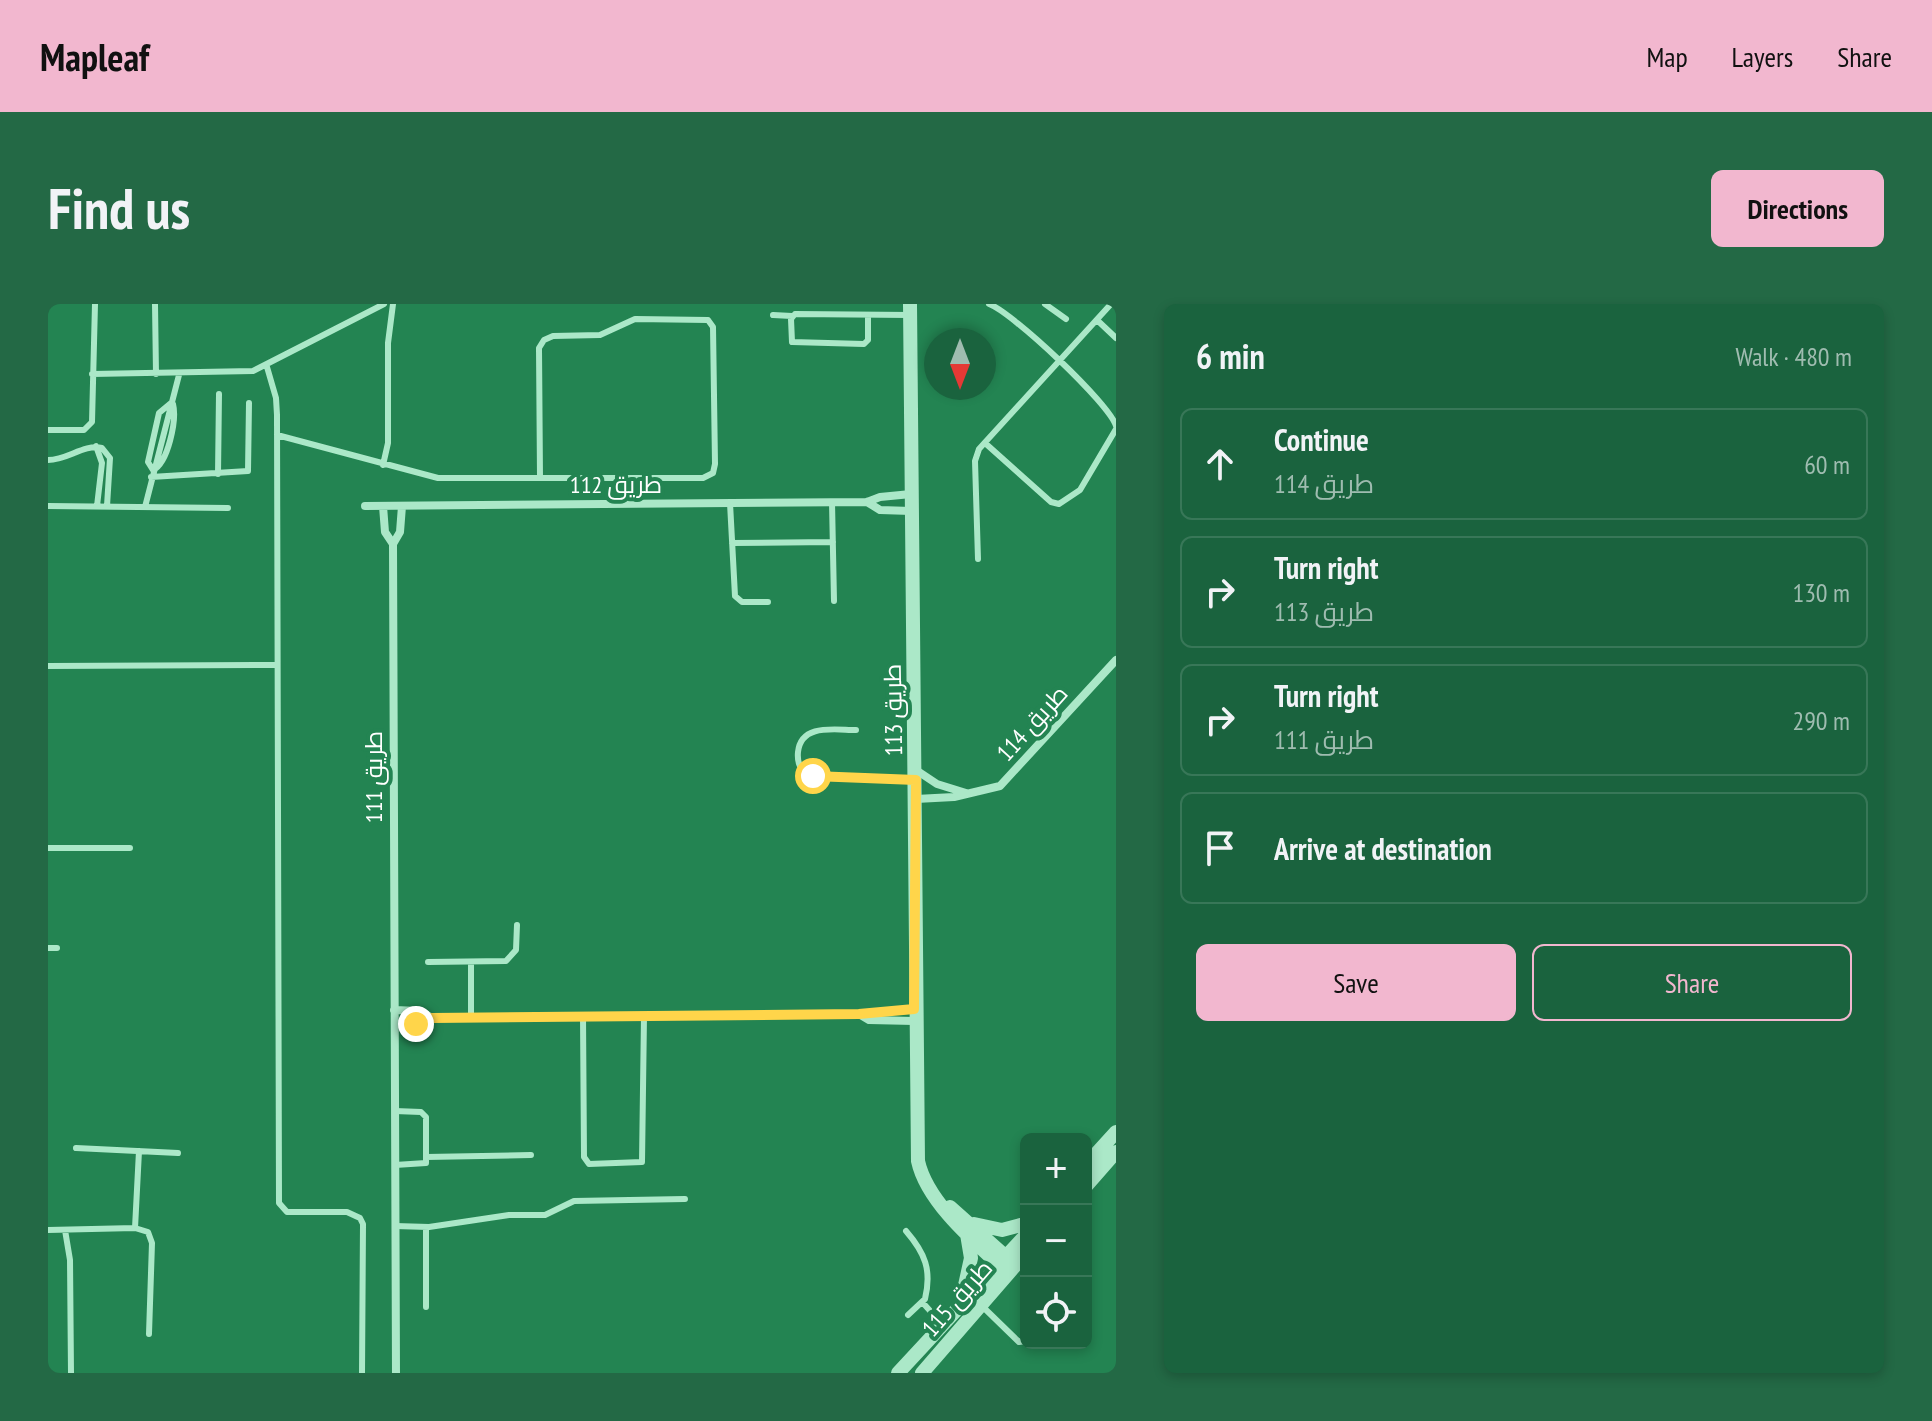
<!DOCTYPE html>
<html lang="en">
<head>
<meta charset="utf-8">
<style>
  :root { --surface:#1a633e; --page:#236945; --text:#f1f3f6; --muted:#9fbcb0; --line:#387758; --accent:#f2b7cf }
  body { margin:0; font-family:"PT Sans Narrow",Cairo,sans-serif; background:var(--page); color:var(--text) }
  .controls { position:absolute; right:24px; bottom:24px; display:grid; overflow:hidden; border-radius:12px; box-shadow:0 4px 12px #0003 }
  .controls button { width:72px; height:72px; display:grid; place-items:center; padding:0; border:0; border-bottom:2px solid var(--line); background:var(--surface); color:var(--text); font:40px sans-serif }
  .compass { position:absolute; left:876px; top:24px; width:72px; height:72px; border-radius:50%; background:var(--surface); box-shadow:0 4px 12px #0003; rotate:180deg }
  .stop { position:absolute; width:24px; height:24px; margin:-18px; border:6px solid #ffd54a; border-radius:50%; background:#fff }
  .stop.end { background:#ffd54a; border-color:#fff; box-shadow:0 2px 8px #0008 }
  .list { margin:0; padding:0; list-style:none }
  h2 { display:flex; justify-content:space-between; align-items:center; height:104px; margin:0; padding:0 32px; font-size:34px }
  h2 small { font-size:26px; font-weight:400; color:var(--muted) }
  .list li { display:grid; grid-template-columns:52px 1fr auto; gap:24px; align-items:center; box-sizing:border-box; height:112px; margin:0 16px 16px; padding:0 16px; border:2px solid var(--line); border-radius:12px }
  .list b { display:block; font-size:30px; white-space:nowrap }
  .list p { margin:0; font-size:26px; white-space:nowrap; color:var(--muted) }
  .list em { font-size:26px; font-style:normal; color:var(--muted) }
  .actions { display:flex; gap:16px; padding:24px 32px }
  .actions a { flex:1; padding:18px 0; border:2px solid var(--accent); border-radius:12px; text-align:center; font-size:28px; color:var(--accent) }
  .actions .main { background:var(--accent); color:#111 }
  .icon { flex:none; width:44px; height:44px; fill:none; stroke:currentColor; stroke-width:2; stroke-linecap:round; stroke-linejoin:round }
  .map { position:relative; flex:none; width:1068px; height:1069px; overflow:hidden; border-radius:12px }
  header { display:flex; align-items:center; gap:48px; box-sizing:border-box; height:112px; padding:0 40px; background:var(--accent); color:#111 }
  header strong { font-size:38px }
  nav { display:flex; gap:44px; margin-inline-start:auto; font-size:28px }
  .intro { display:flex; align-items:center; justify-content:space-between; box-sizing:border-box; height:192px; padding:0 48px }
  h1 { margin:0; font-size:56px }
  .button { padding:20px 36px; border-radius:12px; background:var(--accent); color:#111; font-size:28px; font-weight:700 }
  main { display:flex; gap:48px; padding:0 48px }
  aside { flex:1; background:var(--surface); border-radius:12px; box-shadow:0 4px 12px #0003 }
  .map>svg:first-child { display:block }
</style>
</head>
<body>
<header>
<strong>Mapleaf</strong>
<nav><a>Map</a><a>Layers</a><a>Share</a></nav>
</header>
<div class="intro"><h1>Find us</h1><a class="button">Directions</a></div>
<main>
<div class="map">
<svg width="1068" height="1069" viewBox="0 0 1068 1069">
  <rect width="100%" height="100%" fill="#238452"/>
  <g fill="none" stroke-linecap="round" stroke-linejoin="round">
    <path stroke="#abe8c8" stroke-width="6" d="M107,0L108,70
      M941,0C964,8 1062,100 1068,122
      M997,0L1018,15
      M725,11L744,12
      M820,11V36L816,40L744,38L743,15L747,10L862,11
      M1049,16L1068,34
      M219,63L228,94L229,111L231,899L239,908H299L312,914L315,920L314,1069
      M44,70L205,67L336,0
      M0,126H36L44,118L47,0
      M229,131L390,174H655L665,169L667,160L665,23L660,16L587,15L552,31L505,32L496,36L491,44L492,174
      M937,139L1003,198L1011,200L1032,186L1068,125
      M48,142L54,159L49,202
      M0,156C20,156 35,140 54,144L62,154L59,202
      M335,161L340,139V39L345,0
      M105,166L100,158L111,109L123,99
      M105,166C120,159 129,116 125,100
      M170,170L171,90
      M103,173L200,167L201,99
      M784,198L786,297
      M682,199L687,292L694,298H720
      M0,202L180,204
      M97,203L131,71
      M684,239L785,238
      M930,255L927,157L931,145L1063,0
      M0,362L229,361
      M808,426C787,426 753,419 750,448C749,458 752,464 758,472L865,476
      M0,544H82
      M0,644H9
      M380,658L458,657L468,646L469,621
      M535,712L536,853L541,860L594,858L596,712
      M423,713V659
      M347,807L373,808L378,813V859L347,861
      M28,844L130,849
      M378,853L483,851
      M347,922L381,923L461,911H497L526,897L637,895
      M378,923V1003
      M87,924L91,847
      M0,926L87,924L100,928L104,939L101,1030
      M17,926L22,956L23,1069
      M858,927C877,949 884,966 877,995L860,1011
      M875,999L893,1019
      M935,1003L971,1038L978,1037"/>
    <path stroke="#abe8c8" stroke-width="8" d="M819,198L832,206L863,207
      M317,202L819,198L832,193L863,190
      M335,202L337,228L345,240
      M868,466L889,480L918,489
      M868,495L906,493L952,482L1068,356
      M346,706L372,707L384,714
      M811,710L821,716L866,717
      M347,720H368L384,714L811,710L866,705
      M348,1069L345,240L352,228L354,202"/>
    <path stroke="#abe8c8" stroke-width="14" d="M862,0L870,857C879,899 929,940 960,969
      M1038,861L1068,828
      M1038,882L1068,848
      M902,903L957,952
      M926,920L954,926L976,920
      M916,986L923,954L919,930
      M850,1069L978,931
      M874,1069L978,949"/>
  </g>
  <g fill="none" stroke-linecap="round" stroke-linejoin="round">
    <path stroke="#ffd54a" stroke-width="10" d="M368,720L384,714L811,710L866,705L868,476L765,472"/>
  </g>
  <g text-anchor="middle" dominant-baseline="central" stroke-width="8" stroke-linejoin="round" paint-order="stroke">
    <g font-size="24" fill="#fff" stroke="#238452">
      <text x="568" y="180">طريق 112</text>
      <text transform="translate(845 406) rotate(-91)">طريق 113</text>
      <text transform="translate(984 419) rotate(-48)">طريق 114</text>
      <text transform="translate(325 473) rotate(-90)">طريق 111</text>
      <text transform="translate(909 994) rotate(-49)">طريق 115</text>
    </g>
  </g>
</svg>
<div class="controls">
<button>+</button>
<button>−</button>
<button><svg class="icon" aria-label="locate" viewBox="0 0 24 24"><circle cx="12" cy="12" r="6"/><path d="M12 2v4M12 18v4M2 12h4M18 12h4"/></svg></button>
</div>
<svg class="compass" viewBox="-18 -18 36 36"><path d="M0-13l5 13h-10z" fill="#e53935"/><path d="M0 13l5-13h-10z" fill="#9fbcb0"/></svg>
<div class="stop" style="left:765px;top:472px"></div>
<div class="stop end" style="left:368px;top:720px"></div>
</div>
<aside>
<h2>6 min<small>Walk · 480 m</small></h2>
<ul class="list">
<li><svg class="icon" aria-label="ahead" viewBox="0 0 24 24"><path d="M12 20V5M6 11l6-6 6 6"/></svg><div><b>Continue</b><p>طريق 114</p></div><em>60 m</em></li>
<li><svg class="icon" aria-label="right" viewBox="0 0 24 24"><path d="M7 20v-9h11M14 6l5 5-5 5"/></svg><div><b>Turn right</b><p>طريق 113</p></div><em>130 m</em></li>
<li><svg class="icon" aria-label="right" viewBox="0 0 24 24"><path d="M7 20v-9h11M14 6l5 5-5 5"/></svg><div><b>Turn right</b><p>طريق 111</p></div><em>290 m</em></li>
<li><svg class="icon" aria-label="arrive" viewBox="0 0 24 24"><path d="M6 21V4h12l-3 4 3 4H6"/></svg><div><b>Arrive at destination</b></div></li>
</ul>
<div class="actions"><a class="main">Save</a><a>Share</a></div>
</aside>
</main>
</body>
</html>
